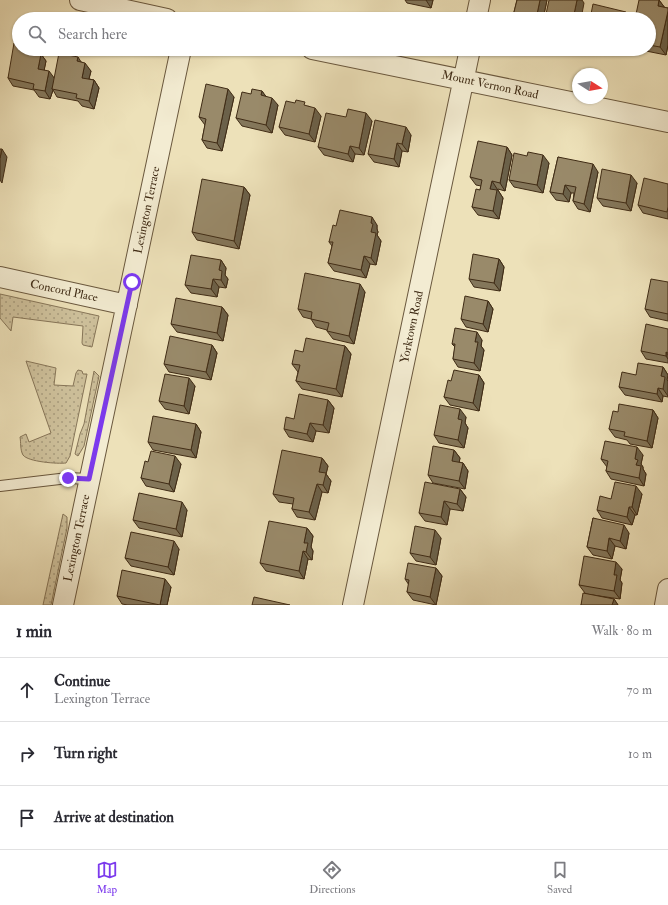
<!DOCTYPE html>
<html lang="en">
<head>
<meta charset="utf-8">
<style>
  :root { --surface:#fff; --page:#f2f2f3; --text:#2b2b33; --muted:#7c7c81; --line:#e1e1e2; --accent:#7c3aed }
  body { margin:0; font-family:"IM FELL Double Pica",serif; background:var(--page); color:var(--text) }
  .compass { position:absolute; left:572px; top:68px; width:36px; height:36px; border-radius:50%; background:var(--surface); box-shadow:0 1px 3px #0004; rotate:101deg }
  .stop { position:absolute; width:12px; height:12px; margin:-9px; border:3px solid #7c3aed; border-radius:50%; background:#fff }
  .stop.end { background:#7c3aed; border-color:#fff; box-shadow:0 1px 4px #0008 }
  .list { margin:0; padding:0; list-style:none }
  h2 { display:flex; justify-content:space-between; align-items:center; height:52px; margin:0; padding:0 16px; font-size:17px }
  h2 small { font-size:13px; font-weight:400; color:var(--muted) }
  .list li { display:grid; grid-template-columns:26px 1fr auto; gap:12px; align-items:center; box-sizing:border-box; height:64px; padding:0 16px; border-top:1px solid var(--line) }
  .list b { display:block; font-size:15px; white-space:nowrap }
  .list p { margin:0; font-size:13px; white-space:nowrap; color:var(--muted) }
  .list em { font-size:13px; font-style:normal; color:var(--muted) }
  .icon { flex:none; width:22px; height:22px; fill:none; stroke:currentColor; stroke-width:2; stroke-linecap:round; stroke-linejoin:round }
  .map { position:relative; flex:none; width:668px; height:605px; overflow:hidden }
  .search { position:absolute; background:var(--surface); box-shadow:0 1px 3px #0004; left:12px; right:12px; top:12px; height:44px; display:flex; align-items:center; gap:10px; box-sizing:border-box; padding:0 14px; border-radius:22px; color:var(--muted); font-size:15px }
  .sheet { height:244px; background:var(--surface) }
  nav { display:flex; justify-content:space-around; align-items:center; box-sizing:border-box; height:56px; border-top:1px solid var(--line); background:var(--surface); font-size:11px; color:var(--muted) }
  nav a { display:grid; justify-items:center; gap:2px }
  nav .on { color:var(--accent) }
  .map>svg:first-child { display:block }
</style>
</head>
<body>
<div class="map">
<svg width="668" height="605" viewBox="0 0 668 605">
  <defs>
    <pattern id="grass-dots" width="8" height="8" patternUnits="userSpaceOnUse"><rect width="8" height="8" fill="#cfc29d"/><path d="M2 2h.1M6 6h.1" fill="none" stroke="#a99e7f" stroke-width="1.8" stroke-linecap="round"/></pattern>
  </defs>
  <rect width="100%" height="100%" fill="#ede1b9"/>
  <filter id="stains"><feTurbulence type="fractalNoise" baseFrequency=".005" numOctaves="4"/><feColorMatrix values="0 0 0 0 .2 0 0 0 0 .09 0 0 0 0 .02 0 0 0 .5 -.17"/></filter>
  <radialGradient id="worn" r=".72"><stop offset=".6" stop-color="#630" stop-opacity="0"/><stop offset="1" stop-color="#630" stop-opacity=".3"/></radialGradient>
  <path fill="url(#grass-dots)" stroke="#877659" d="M0,294L99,316L92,347L83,345L82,343L83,326L13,317L11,331L0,318Z
    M26,361L56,368L54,385L73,386L76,373L78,370L82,371L83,374H87L70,456L66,463C58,464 28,462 23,455C20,450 21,442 20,437L26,434L29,442L51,433Z
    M94,371L99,376L84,446L78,456L75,454L80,434L84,424Z
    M63,514L67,517V528L51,605H43Z"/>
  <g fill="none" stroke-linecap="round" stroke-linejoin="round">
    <defs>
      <path id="lane" d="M0,486L68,478L89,479"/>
      <path id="street" d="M80,0L167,19
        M476,19L480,0
        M312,49L668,122
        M0,277L127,305
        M63,605L181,49
        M353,605L470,49
        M665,605L668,589"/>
    </defs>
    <use href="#lane" stroke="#6a583e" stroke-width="12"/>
    <use href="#street" stroke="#6a583e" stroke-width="22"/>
    <use href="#lane" stroke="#f3ecd2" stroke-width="10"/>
    <use href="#street" stroke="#f3ecd2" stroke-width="20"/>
  </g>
  <path fill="#84775b" stroke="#3f2b15" d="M405,0H433L431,8L407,3Z
    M517,0H547L543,19H516L513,16Z
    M659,0L665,8H668V45L666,55L636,49H649V19Z
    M19,49H35L37,53L41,54L46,61L44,70L54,78L82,62L91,71L89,79L94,80L99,88L94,109L82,106L78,101L57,97L53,90L50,99L39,97L34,90L13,86L8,78Z
    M262,91L265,96L278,105L272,133L242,126L236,118L251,94Z
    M234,97L222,151L207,148L202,140L205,125L199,117Z
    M308,106L321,116L315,142L285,135L279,127Z
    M346,117L372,121L364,155L355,154L353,162L324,155L318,147Z
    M411,135L408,152L402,151L399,167L374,162L368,154Z
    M507,147L512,155L505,191L498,189V190L503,198L499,219L478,215L472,207L480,190L481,186L476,185L470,177Z
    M527,156L549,163L543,193L514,187L509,180Z
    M558,157L598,172L590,212L578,209L573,201L574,193H571L569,202L556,200L550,192Z
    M637,183L631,211L603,206L597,198Z
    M668,184V219L643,213L638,205Z
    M244,187L250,195L239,249L197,240L192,232Z
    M377,225V229L378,232L377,235L381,241L376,265L370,264L366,278L334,271L328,263L332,246L329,242L336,226Z
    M499,259L504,267L500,291L474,287L469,279Z
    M221,260L226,268L225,275L228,279L226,288L219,287L217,297L191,293L185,285Z
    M668,282V321L650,317L645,309Z
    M365,292L354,344L333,339L327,331V330L316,327L311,319L303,317L298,309Z
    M488,301L493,309L488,332L466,327L461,319Z
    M222,307L228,315L223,341L177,332L171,324Z
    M668,329V363L646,359L641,351Z
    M482,340L481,346L484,350L480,371L458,367L453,359L455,347L452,344Z
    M212,345L217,353L211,380L169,372L164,364Z
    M345,346L351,354L342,397L302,389L296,381L298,372L292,364L303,352Z
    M663,367L668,375L667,380L668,381V397L663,396L662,402L625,395L619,387L636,375Z
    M479,375L484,383L479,411L450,405L444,397L451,381Z
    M195,386L189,414L165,409L159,401Z
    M328,400L334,408L329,433L316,431L313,442L289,437L284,429L294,419Z
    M653,410L658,418L652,448L630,444L627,440L615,437L609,429L618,412Z
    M466,417L465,423L468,428L464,448L439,443L434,435Z
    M196,424L201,432L196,458L153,450L148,442Z
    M454,450L460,458L459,462L463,463L468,471L465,489L433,483L428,475Z
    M643,455L641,464L643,467V469L646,474L644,486L611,479L606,471L607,467L601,459Z
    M322,458L328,466L326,474L331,481L328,493L322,492L315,520L297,517L292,509L293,504L279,502L273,494Z
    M148,462L181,464L174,492L146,486L141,478Z
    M460,489L466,497L463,511L450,509L447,525L425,521L419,513Z
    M642,494L637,515H635L632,525L602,518L597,510L611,499Z
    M187,510L182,537L139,528L133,520Z
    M593,518L629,533L626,549L615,546L612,559L593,555L587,547Z
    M307,528L313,536L311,547L313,551L312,560L308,559L304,579L266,571L260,563Z
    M441,538L436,565L416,561L410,553Z
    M179,549L174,575L131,566L125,558Z
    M436,568L442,576L436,605L413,600L407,592L409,585L405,579Z
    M622,569L620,580L622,583L620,599L586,594L614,599L618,605H581L585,593L579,585Z
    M171,587L167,605H128L122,604L117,596Z"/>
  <path fill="#6b614a" stroke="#3f2b15" d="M426,0H433L431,8Z
    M540,0H547L543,19H536Z
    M577,0H582L584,3L581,19H573Z
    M659,0L665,8L658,6Z
    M668,11V45L666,55L660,47Z
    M626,12L631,19H625Z
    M34,49H35L39,56L33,52Z
    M41,54L46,61L43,76L38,69Z
    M78,57L83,65L77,61Z
    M85,63L91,71L87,86L82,78Z
    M49,71L55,79L52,89L53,90L50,99L45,91Z
    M94,80L99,88L94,109L89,101Z
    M228,89L234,97L222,151L217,143Z
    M262,91L268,99L261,95Z
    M272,98L278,105L272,133L266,125Z
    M315,108L321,116L315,142L309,134Z
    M366,113L372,121L364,155L359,148Z
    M406,127L411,135L408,152L402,144Z
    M397,143L402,151L399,167L394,159Z
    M350,146L355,154L353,162L348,154Z
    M507,147L512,155L505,191L500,183Z
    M2,149L7,157L2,183L0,180V158Z
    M543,155L549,163L543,193L537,185Z
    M593,164L598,172L590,212L584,204Z
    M631,175L637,183L631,211L626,203Z
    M492,181L503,198L499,219L493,211L490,189Z
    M565,185L571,193L569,202L563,194Z
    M244,187L250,195L239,249L234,241Z
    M372,217L377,225V229L378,232L377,235L381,241L376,265L371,258V223Z
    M364,256L370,264L366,278L361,270Z
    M499,259L504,267L500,291L494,283Z
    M221,260L226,268L225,275L228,279L226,288L221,280L219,270Z
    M213,279L219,287L217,297L211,289Z
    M360,284L365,292L354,344L349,336Z
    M488,301L493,309L488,332L483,324Z
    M222,307L228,315L223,341L217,333Z
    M477,332L482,340L481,346L484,350L480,371L474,363L475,342Z
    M212,345L217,353L211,380L206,372Z
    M345,346L351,354L342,397L336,389Z
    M666,352L668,355V359L666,356Z
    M663,367L668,375L667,380L668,381V396L663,389L661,376Z
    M479,375L484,383L479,411L473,403Z
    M189,378L195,386L189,414L184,406Z
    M658,388L663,396L662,402L657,394Z
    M328,400L334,408L329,433L323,425Z
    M460,409L466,417L465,423L468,428L464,448L458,440V419Z
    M653,410L658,418L652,448L647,441Z
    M310,423L316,431L313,442L307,434Z
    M196,424L201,432L196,458L191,450Z
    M637,447L643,455L641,464L643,467V469L646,474L644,486L639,478L635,459Z
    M454,450L460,458L458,469L452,461Z
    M175,456L181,464L174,492L169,484Z
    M322,458L328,466L326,474L331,481L328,493L323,485L319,472Z
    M463,463L468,471L465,489L459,481Z
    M317,484L322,492L315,520L309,512Z
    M636,486L642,494L637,515L632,507Z
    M460,489L466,497L463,511L457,504Z
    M444,501L450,509L447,525L441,517Z
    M182,502L187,510L182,537L176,529Z
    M629,507L635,515L632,525L627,517Z
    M624,525L629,533L626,549L620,541Z
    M307,528L313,536L311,547L313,551L312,560L306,552L304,543Z
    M435,530L441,538L436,565L430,557Z
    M609,538L615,546L612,559L607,551Z
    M174,541L179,549L174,575L168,567Z
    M303,551L308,559L304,579L299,571Z
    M616,562L622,569L620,580L622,583L620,599L614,591V575Z
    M436,568L442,576L436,605L430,597Z
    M165,579L171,587L167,605H160Z
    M614,599L618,605H612Z"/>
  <path fill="#998a6a" stroke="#3f2b15" d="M517,0H540L536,19H529L513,16Z
    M549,0H577L573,19H545Z
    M639,0H659L658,6L668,8V11L660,47L649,45V19H635Z
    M593,4L626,12L625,19H590Z
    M14,43L19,45V49H34L33,52L41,54L38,69L49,71L45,91L33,89L34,84L8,78Z
    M59,53L78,57L77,61L85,63L82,78L94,80L89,101L76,98L77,94L52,89Z
    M206,84L228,89L217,143L202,140L206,119L199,117Z
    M252,89L262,91L261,95L272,98L266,125L236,118L242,92L251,94Z
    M296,100L305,102L304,105L315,108L309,134L279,127L286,101L295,103Z
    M348,109L366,113L359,148L350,146L348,154L318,147L326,113L346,117Z
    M375,120L406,127L402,144L397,143L394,159L368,154Z
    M478,141L507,147L500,183L492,181L490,189L497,190L493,211L472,207L476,189L480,190L482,180L470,177Z
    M0,149H2L0,158Z
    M528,152L543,155L537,185L509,180L514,153L527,156Z
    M558,157L593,164L584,204L573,201L576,187L565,185L563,194L550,192Z
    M602,169L631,175L626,203L597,198Z
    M644,178L668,184V207L667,212L638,205Z
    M202,179L244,187L234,241L192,232Z
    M340,210L372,217L371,223L373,224L371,232L376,233L371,258L364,256L361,270L328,263L333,242H329L333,225L336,226Z
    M473,254L499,259L494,283L469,279Z
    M191,255L221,260L219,270L222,271L221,280L213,279L211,289L185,285Z
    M305,273L360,284L349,336L327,331L329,323L311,319L312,312L298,309Z
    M651,279L668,282V314L645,309Z
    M465,296L488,301L483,324L461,319Z
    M176,298L222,307L217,333L171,324Z
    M646,324L668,329V353L666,352V356L641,351Z
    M455,328L477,332L475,342H478L474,363L453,359L455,344H452Z
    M170,336L212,345L206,372L164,364Z
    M306,338L345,346L336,389L296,381L300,365L292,364L295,350L303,352Z
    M638,363L663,367L661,376L665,377L663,389L658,388L657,394L619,387L622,372L636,375Z
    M454,370L479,375L473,403L444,397L448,380L451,381Z
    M165,374L189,378L184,406L159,401Z
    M299,394L328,400L323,425L310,423L307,434L284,429L286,417L294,419Z
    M619,404L653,410L647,441L624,436L625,432L609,429L613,411L618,412Z
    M440,405L460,409L458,419L462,420L458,440L434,435Z
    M153,416L196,424L191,450L148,442Z
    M605,441L637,447L635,459L638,460L636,465L641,466L639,478L606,471L608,461L601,459Z
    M433,446L454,450L452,461L463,463L459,481L428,475Z
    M282,450L322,458L319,472L326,473L323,485L317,484L309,512L292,509L294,498L273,494Z
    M151,451L175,456L169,484L141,478L145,461L148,462Z
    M425,482L460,489L457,504L444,501L441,517L419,513Z
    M615,482L636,486L632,507H629L627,517L597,510L600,496L611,499Z
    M139,493L182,502L176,529L133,520Z
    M593,518L624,525L620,541L609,538L607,551L587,547Z
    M269,521L307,528L304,543H308L306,552L303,551L299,571L260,563Z
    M415,526L435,530L430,557L410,553Z
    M131,532L174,541L168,567L125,558Z
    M584,556L616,562L614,575H617L614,591L579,585Z
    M408,563L436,568L430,597L407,592L409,580L405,579Z
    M122,570L165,579L160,605L117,596Z
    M583,593L614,599L612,605H581Z
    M254,597L290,605H252Z"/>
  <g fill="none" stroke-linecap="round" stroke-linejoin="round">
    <path stroke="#7c3aed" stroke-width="5" d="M68,478L89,479L132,282"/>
  </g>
  <g text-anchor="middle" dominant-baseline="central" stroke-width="3" stroke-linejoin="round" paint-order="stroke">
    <g font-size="12" fill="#3f2b15" stroke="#f3ecd2">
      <text transform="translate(490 85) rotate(12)">Mount Vernon Road</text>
      <text transform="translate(147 210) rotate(-78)">Lexington Terrace</text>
      <text transform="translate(64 291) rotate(12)">Concord Place</text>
      <text transform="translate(412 327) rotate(-78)">Yorktown Road</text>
      <text transform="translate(77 538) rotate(-78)">Lexington Terrace</text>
    </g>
  </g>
  <rect width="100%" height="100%" filter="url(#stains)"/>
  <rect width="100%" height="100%" fill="url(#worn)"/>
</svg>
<svg class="compass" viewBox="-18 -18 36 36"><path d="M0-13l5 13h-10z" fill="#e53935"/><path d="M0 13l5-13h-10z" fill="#7c7c81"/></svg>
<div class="stop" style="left:132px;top:282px"></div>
<div class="stop end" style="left:68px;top:478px"></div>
<div class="search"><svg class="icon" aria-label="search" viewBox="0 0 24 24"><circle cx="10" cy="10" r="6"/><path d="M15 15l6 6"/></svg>Search here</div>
</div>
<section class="sheet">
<h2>1 min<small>Walk · 80 m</small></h2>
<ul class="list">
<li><svg class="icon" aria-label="ahead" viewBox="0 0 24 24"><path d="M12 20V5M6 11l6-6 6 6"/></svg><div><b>Continue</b><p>Lexington Terrace</p></div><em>70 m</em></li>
<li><svg class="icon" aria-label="right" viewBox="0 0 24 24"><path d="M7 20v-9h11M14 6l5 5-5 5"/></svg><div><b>Turn right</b></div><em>10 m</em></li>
<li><svg class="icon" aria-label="arrive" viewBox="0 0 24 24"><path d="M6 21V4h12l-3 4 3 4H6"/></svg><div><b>Arrive at destination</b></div></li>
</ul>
</section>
<nav>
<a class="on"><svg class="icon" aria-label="map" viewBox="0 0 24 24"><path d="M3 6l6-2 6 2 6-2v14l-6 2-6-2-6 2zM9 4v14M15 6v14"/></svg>Map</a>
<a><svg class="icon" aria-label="directions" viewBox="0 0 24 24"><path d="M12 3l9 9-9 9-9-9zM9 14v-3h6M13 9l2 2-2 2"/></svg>Directions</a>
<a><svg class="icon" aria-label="saved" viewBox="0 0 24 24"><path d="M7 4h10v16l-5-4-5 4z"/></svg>Saved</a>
</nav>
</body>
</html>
